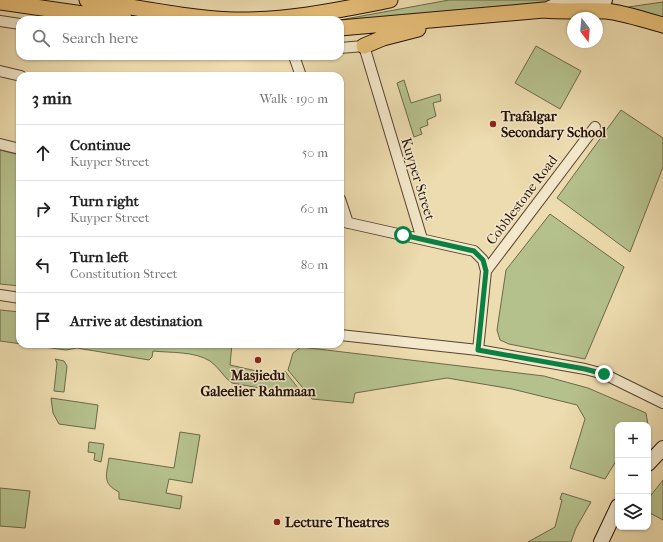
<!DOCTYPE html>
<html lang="en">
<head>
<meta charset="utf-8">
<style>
  :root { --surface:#fff; --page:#f6f6f6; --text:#222; --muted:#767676; --line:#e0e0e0 }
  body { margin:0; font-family:"IM FELL French Canon",serif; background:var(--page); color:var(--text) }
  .controls { position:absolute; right:12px; bottom:12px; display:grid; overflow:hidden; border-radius:8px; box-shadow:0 1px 3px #0004 }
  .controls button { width:36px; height:36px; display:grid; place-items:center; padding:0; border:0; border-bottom:1px solid var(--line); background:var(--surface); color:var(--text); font:20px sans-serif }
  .compass { position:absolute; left:567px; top:12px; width:36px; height:36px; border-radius:50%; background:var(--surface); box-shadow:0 1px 3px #0004; rotate:164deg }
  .stop { position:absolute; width:12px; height:12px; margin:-9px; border:3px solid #0b8043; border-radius:50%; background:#fff }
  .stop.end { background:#0b8043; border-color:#fff; box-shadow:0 1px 4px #0008 }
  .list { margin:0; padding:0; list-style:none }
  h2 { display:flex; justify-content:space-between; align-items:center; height:52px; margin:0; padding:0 16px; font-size:17px }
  h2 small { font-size:13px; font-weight:400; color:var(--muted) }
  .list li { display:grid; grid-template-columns:26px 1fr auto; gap:12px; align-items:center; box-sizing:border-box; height:56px; padding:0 16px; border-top:1px solid var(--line) }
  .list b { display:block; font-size:15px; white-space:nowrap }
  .list p { margin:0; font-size:13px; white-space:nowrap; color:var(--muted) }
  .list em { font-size:13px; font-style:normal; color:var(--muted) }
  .icon { flex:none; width:22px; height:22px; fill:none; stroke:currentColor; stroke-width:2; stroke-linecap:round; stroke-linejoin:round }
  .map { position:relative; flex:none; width:663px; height:542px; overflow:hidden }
  .search { position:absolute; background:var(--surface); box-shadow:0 1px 3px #0004; left:16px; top:16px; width:328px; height:44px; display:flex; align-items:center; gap:10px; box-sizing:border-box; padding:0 14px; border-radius:12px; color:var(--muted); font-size:15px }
  .panel { position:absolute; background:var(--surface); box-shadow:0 1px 3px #0004; left:16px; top:72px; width:328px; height:276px; border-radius:12px }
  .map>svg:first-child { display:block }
</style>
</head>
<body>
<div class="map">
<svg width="663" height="542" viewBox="0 0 663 542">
  <rect width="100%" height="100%" fill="#eddcaf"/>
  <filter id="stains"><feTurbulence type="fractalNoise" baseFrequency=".005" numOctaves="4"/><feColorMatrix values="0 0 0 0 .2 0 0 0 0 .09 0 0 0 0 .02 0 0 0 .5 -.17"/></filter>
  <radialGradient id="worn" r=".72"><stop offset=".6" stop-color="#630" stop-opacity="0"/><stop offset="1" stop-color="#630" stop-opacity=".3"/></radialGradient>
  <path fill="#b5c18d" stroke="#6d684a" d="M449,0H571L340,24V20Z
    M663,2V19L627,9L628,7Z
    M536,46L581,71L560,109L515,83Z
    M404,80L411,103L440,94L441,101L433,103L436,116L427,120L428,125L420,128L422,134L414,137L397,83Z
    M621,110L663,138V167L630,252L557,198Z
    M0,150L20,155V286L0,284Z
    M550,214L624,267L585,359L509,344L500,340L497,330L506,270Z
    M0,310L20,312V344H232L230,365L283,377L285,371L304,396L232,383C223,377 219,367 210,361C194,351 171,353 153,351L152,357L149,360L77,348L66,350L0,341Z
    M301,347L544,376L588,388L646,413L648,425H618V458L605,479L570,468L585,419L577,405L512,389L447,378L355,393L353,403L312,399L288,370L293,353Z
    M55,359L64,361L67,366L64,392L54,391L57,363Z
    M51,398L98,405L95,429L59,424L53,413Z
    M180,432L200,435L192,483L169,479L166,493L182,496L180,509L119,499V492C101,483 107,474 109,458L174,468Z
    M89,442L104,444L101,462L94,460L95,453L88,452Z
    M663,480V520L648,512V499Z
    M0,488L30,491L25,528L0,526Z
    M562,493L591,502L576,528L571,542H528L555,527L562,500L560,499Z"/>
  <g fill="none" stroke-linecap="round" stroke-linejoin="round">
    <defs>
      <path id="street" d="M0,21L20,24
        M340,48L364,46L422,239
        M294,56L301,76
        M0,71L21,76
        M0,144L20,149
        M340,199L348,223
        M340,221L474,251L483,260L486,271L478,350
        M486,271L595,127
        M0,295L20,298
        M340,335L478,350L585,369L604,374L663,403"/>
      <path id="secondary" d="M550,8L559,4L605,0
        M648,464L663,448
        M601,542L618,506"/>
      <path id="primary" d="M87,0C135,7 185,18 234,20C287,21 339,10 390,0
        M0,2L125,20
        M340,28L544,10C565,12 585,10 606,11C625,13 644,20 663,25
        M364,46L383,38L418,29"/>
    </defs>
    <use href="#street" stroke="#574330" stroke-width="12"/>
    <use href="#secondary" stroke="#251006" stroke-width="16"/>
    <use href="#primary" stroke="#251006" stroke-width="17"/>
    <use href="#street" stroke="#f3e8cb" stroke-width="10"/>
    <use href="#secondary" stroke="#f3e8cb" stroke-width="14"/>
    <use href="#primary" stroke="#e6be78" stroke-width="15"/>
  </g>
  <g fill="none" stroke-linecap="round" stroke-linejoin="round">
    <path stroke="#0b8043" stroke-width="5" d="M403,235L474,251L483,260L486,271L478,350L585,369L604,374"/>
  </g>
  <g fill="#8f2418" stroke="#f3e8cb" stroke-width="1.5">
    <circle cx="493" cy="124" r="4"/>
    <circle cx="258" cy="360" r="4"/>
    <circle cx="277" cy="522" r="4"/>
  </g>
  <g text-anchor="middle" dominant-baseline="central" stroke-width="3" stroke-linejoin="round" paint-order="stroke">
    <g font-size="14" font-weight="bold" fill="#251006" stroke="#f3e8cb" text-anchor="start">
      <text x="501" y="116">Trafalgar<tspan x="501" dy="16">Secondary School</tspan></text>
      <text x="258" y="375" text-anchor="middle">Masjiedu<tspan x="258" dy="16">Galeelier Rahmaan</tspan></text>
      <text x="285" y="522">Lecture Theatres</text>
    </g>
    <g font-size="14" fill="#251006" stroke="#f3e8cb">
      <text transform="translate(418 179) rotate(73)">Kuyper Street</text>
      <text transform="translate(522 200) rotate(-53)">Cobblestone Road</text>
    </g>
  </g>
  <rect width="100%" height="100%" filter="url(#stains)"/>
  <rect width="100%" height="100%" fill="url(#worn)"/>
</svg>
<div class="controls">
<button>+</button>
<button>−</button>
<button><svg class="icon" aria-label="layers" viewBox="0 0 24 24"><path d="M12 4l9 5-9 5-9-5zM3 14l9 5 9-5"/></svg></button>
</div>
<svg class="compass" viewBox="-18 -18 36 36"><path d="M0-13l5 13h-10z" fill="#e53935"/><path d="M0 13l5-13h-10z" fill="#767676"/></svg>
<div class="stop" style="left:403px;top:235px"></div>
<div class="stop end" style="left:604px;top:374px"></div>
<div class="search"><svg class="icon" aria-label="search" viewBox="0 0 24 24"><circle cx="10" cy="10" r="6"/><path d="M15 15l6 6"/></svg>Search here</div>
<section class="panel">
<h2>3 min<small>Walk · 190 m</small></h2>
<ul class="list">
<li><svg class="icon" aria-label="ahead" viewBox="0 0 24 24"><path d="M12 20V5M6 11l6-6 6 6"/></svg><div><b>Continue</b><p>Kuyper Street</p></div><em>50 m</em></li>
<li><svg class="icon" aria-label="right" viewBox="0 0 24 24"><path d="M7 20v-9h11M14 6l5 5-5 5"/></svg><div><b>Turn right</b><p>Kuyper Street</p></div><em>60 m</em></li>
<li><svg class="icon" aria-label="left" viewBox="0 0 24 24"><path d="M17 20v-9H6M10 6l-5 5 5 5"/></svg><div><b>Turn left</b><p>Constitution Street</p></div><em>80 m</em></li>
<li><svg class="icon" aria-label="arrive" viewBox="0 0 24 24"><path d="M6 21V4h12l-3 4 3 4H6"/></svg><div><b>Arrive at destination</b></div></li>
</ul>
</section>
</div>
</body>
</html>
